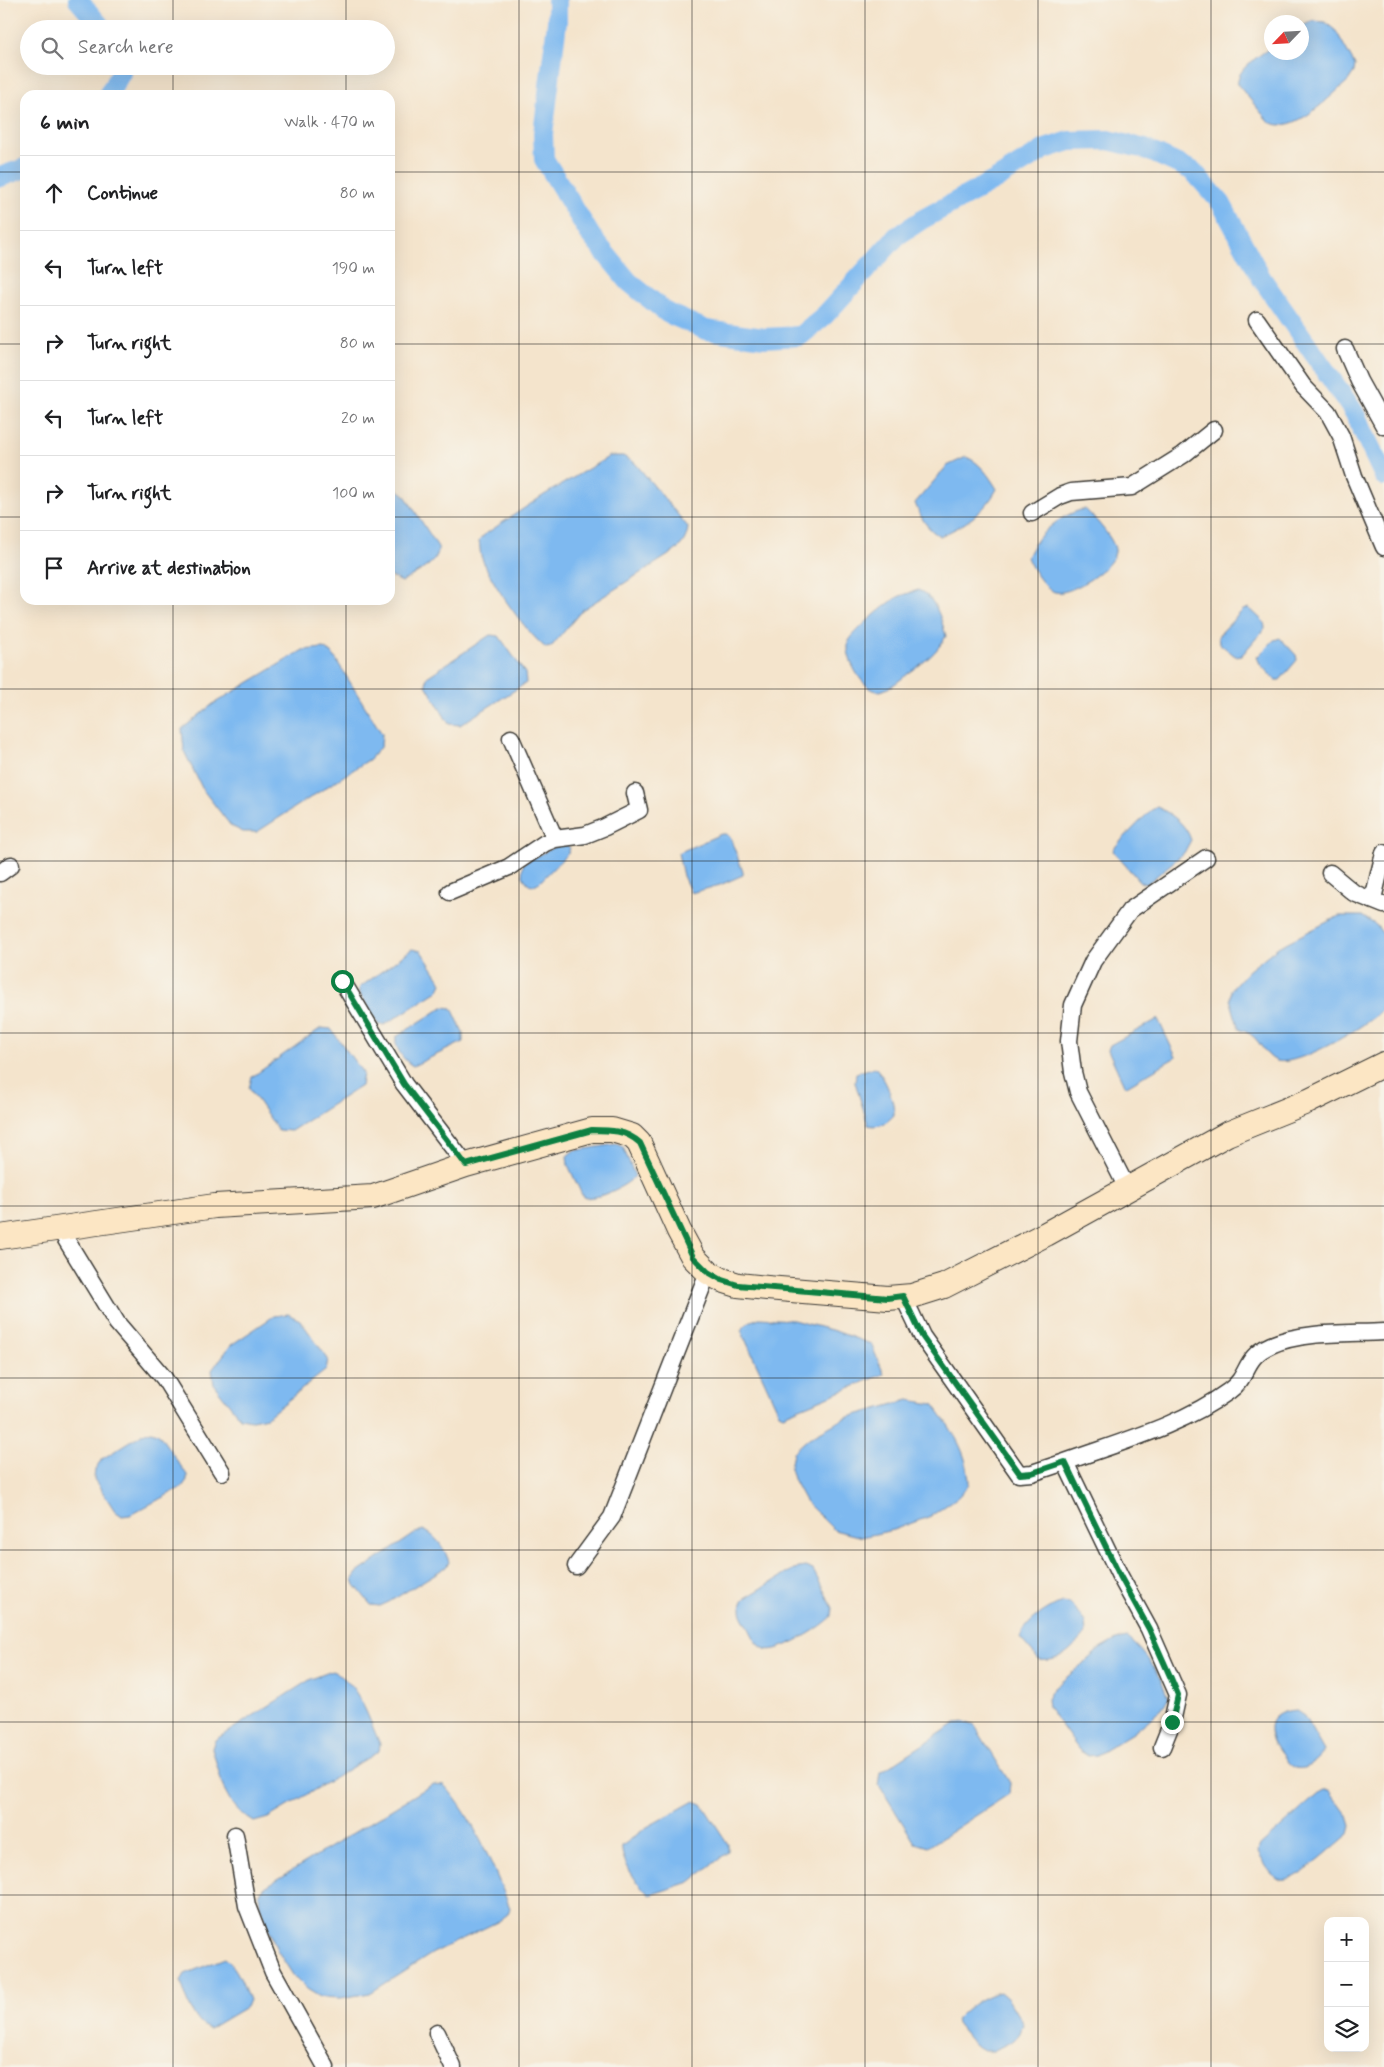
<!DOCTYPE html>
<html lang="en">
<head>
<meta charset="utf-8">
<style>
  :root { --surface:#fff; --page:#f6f6f6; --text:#202124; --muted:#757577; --line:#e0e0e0 }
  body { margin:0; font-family:Mynerve,sans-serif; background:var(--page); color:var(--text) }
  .controls { position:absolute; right:15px; bottom:15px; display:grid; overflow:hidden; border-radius:10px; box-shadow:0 5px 20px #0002 }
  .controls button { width:45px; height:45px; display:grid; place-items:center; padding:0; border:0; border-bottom:1px solid var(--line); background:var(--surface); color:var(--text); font:25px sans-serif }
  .compass { position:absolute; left:1264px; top:15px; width:45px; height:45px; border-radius:50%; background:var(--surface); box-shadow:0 5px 20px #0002; rotate:245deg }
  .stop { position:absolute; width:15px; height:15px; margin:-11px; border:4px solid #0b8043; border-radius:50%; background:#fff }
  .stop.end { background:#0b8043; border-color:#fff; box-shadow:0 1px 5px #0008 }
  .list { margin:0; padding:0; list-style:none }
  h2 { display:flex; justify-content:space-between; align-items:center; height:65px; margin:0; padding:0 20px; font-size:21px }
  h2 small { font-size:16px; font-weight:400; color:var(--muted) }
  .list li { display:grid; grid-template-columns:32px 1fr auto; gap:15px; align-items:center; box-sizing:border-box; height:75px; padding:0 20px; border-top:1px solid var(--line) }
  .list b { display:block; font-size:19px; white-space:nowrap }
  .list em { font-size:16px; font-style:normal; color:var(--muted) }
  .icon { flex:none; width:28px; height:28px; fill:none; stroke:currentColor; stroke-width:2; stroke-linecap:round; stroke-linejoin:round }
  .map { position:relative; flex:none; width:1384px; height:2067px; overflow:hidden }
  .search { position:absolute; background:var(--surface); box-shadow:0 5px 20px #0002; left:20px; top:20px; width:375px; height:55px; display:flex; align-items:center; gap:12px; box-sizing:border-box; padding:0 18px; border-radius:28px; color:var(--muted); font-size:19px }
  .panel { position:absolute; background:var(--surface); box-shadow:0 5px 20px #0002; left:20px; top:90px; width:375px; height:515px; border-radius:15px }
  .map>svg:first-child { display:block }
</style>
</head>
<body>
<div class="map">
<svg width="1384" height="2067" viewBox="0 0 1384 2067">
  <rect width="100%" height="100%" fill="#f7f3e8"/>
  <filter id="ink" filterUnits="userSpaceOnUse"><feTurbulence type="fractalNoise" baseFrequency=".02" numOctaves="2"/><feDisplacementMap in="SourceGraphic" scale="10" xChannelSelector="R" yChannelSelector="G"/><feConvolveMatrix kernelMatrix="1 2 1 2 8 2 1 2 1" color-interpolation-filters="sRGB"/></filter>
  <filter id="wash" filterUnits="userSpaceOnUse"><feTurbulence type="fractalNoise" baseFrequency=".0096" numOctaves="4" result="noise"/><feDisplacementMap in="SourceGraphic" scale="20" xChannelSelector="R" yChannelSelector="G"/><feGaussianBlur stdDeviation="1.12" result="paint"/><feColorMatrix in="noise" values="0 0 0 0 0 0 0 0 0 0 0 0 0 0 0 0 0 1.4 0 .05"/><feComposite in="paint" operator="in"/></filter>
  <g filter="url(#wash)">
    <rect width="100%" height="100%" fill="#f4e4cc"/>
    <path fill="#7eb9f0" stroke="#4d6a86" d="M1313,21L1325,22L1336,31L1355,65L1354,72L1348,81C1329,97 1294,136 1269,122L1238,85C1235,69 1260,56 1271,47L1272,52H1302V26Z
      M610,456H623L635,463L688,527C687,538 683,544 675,551L582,610L551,647L546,648C525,631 491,583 481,556C480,552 480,546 479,541L484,535L544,495Z
      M966,457C980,462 989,476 997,489C985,512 964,526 940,536C927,530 920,516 915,503L947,466Z
      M390,488L397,489L404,494L438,547C441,563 413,574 402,582L390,576Z
      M1085,509C1093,516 1117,542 1115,552C1113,568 1070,596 1055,592C1045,590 1030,566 1027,557C1037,534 1061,514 1085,509Z
      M918,590C936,597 941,619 946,636C937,653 924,662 909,673C901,679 890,689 880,691C863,693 843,655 849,641C854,631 889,601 900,596C906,594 913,592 918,590Z
      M1249,608L1264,622L1265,628L1242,655L1235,656L1219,643L1218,636L1243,610Z
      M490,635L499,636L525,673L526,683L460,725L449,724L426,685L427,677Z
      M1280,638L1296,655L1297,660L1280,680H1275L1260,664L1257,657L1274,640Z
      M323,648L332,653L382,734L381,746L370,759L257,832H243L231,826L203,790L184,751L182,729L213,704L303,650Z
      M1157,807C1172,814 1186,824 1191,840L1184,853L1147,884L1140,882L1113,851L1114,848L1150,811Z
      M721,834H726L730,837L743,872V875L720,885L691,893L683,876L678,853Z
      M560,844L567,845L570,848L568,853L540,882L532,886C523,881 520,872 524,863Z
      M1339,916H1362L1376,925L1384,935V1008C1370,1024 1298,1067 1277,1061C1265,1057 1260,1040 1250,1034C1247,1032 1242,1031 1239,1029L1230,999L1231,990L1248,971L1278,947Z
      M412,949L421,951L442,983L438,991L384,1025L378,1024L360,994L359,988Z
      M443,1007L452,1008L463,1032V1042L413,1066C404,1061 394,1048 396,1037Z
      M1158,1019L1176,1057L1125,1087L1108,1050L1110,1045Z
      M321,1028L331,1029L363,1073L361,1086L291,1131L278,1130L249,1088L252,1077Z
      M875,1067C885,1077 895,1101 894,1115C887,1123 879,1128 868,1125L855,1082L856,1073Z
      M616,1144L623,1147L635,1176C627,1186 596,1201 583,1197L568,1165L567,1156L573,1151Z
      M288,1314L300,1320L328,1359L326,1370L267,1417L252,1420L240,1418L214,1385L212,1370L231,1345L274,1316Z
      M759,1318L793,1320L835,1331L871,1344L884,1374L783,1415L779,1413L741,1330L749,1322Z
      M909,1400L933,1404C951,1428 969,1453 969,1485L958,1497L931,1516L893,1530L862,1537L834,1530L805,1501L793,1479L790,1468L793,1452L809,1438L845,1418Z
      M151,1431L158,1433L187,1475V1480L182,1487L130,1515L122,1516L115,1511L94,1479L95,1469L102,1459L142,1434Z
      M423,1530C436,1535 445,1549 449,1562L446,1567L389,1602L380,1606L371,1605L355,1585L353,1579L357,1573L416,1533Z
      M805,1567L813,1570L833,1608C833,1609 832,1615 832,1616C825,1626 777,1655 765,1649C756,1645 751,1632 747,1624C742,1616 738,1609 744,1599L794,1569Z
      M1062,1602L1070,1603L1085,1622L1086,1633C1072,1648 1061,1663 1039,1660L1020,1638C1025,1622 1047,1608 1062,1602Z
      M1128,1638C1147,1654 1160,1674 1168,1698L1162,1709L1133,1733L1097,1755L1088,1756L1079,1750L1048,1707L1047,1699L1053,1689L1100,1649L1116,1640Z
      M332,1671C358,1681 369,1720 380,1744L379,1751L268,1818L254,1822L243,1815L231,1802L223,1787L212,1748L215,1740L311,1679Z
      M1295,1710L1304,1716L1324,1751C1320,1759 1306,1771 1296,1768C1290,1766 1286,1760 1282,1755C1266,1735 1262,1713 1295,1710Z
      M965,1722L975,1726L1010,1783L1009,1794L928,1847L915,1843L879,1785L881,1772L956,1723Z
      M433,1784L444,1785C473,1816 494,1868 510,1908L508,1914L499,1921L433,1953L370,1993L341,1998L320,1997L307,1989L293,1975L277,1950L260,1906L259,1894L265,1887Z
      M1324,1791H1330L1348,1816L1351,1826L1349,1834C1337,1843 1295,1884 1281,1880C1271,1877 1263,1861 1258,1853L1259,1847L1318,1794Z
      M694,1801L702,1804L728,1844V1852L690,1882L650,1895C638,1886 620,1860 622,1846L647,1827Z
      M225,1958C238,1968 243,1985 249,2000L246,2007L209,2029C194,2024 185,1995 181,1981L185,1974Z
      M1000,1992L1008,1999L1023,2024L1020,2033L1014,2040L993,2051H984L975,2046L957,2024L956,2019C967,2007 984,1995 1000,1992Z"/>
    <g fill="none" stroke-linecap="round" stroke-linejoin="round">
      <path stroke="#7eb9f0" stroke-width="20" d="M78,0L103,29
        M557,0V22L543,134L544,159L591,236L629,282L667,313L706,330L764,338L800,336L825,315L897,236L923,219L995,180L1045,149L1070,141L1108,140L1145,149L1193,171L1221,203L1262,279L1354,412L1384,476
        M108,95L121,73L120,66
        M0,177L25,168"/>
    </g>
  </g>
  <g filter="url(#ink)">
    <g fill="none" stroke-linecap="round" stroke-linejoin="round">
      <defs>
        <path id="street" d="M1257,320L1303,386L1328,412L1341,436L1354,476L1384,547
          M1345,349L1359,381L1384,426
          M1032,513L1060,496L1071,492L1132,487L1183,455L1214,430
          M511,738L555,839
          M0,873L11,865
          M1330,873L1354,893L1384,905
          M450,892L509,867L545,843L555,839L585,835L605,827L639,810L635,793
          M1373,899L1384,853
          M342,981L404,1084L466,1165
          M1127,1188L1078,1092L1073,1072L1069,1041L1073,1005L1093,961L1130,910L1206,858
          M59,1228L117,1323L164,1378L222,1472
          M903,1296L922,1336L1019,1474L1032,1473L1065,1462
          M576,1566L612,1517L708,1272
          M1162,1747L1172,1722L1178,1695L1149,1629L1120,1576L1065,1462C1120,1442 1181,1426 1229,1391C1251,1375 1242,1358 1271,1345C1303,1331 1349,1334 1384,1332
          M235,1835L247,1906L273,1972L326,2067
          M437,2033L453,2067"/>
        <path id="secondary" d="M0,1237L215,1206L373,1197L466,1165L592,1130H612L632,1136L639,1143L679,1231L693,1257L708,1272L722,1280L738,1285L767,1288L888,1298L912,1296L944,1286L1046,1234L1227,1134L1309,1101L1384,1064"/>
      </defs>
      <use href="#street" stroke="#3c3a36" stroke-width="19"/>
      <use href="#secondary" stroke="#3c3a36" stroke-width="26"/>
      <use href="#street" stroke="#fff" stroke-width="16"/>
      <use href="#secondary" stroke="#fce6c4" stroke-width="24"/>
    </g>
  </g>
  <g fill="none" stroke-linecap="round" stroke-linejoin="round" filter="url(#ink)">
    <path stroke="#0b8043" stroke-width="6" d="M342,981L404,1084L466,1165L592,1130C610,1130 626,1130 640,1143L693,1257L708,1272L722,1280L738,1285L888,1298L903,1296L922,1336L1020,1474L1032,1473L1065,1462L1120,1576L1149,1629L1170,1676L1178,1695L1172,1722"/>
  </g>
  <path fill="none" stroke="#1c1c1c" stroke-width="1" stroke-opacity="0.55" d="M173,0V29M346,0V29M519,0V2067M692,0V2067M865,0V2067M1038,0V2067M1211,0V2067M173,66V95M346,66V95M0,172H25M390,172H1384M0,344H25M390,344H1384M0,517H25M390,517H1384M173,600V2067M346,600V2067M0,689H1384M0,861H1384M0,1033H1384M0,1206H1384M0,1378H1384M0,1550H1384M0,1722H1384M0,1895H1384"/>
</svg>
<div class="controls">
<button>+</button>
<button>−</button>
<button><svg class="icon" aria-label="layers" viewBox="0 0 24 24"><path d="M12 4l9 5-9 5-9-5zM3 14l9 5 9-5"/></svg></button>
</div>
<svg class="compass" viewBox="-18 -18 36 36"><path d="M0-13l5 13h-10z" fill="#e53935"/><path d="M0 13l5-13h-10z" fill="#757577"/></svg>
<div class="stop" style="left:342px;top:981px"></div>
<div class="stop end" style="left:1172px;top:1722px"></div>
<div class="search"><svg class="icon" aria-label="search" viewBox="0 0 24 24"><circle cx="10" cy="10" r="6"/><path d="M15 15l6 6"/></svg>Search here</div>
<section class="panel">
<h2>6 min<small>Walk · 470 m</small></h2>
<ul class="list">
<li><svg class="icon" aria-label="ahead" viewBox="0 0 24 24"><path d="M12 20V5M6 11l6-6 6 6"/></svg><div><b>Continue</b></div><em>80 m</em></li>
<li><svg class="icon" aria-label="left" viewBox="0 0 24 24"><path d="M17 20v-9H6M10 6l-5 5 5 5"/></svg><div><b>Turn left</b></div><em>190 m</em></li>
<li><svg class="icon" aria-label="right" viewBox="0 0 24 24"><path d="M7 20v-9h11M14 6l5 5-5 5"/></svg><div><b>Turn right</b></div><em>80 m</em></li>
<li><svg class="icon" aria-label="left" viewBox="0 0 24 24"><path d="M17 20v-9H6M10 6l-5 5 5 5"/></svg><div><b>Turn left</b></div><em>20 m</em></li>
<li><svg class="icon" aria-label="right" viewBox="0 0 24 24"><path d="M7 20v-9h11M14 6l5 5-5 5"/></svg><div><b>Turn right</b></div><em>100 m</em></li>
<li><svg class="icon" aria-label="arrive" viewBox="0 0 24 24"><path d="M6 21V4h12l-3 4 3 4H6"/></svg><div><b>Arrive at destination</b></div></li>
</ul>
</section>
</div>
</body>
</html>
